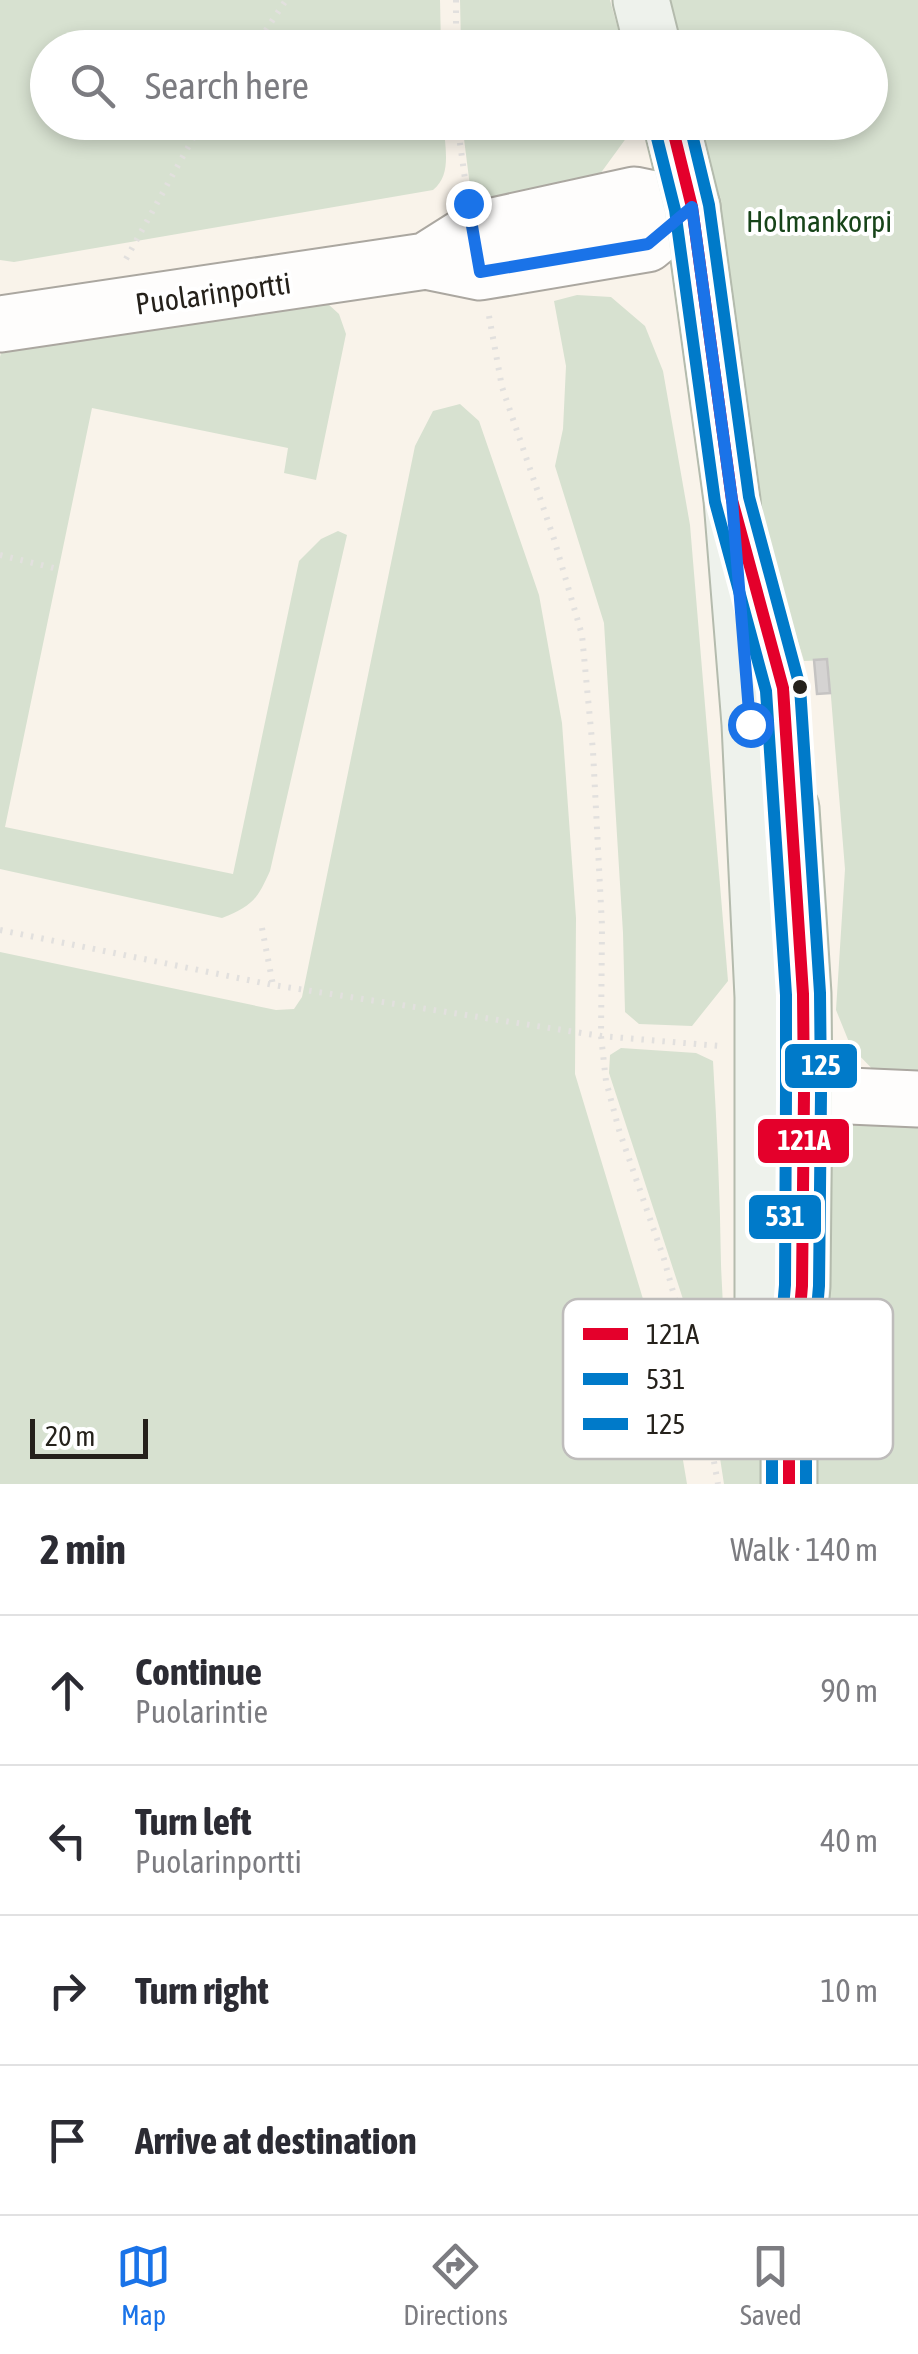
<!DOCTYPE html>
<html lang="en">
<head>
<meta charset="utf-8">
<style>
  :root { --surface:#fff; --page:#f7f7f7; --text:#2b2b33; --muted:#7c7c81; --line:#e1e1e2; --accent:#1a73e8 }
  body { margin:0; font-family:"Asap Condensed",sans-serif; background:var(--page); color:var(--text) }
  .scale { position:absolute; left:30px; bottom:25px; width:118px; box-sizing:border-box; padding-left:10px; border:5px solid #25211b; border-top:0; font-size:28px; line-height:35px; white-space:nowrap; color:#25211b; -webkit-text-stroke:8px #fff; paint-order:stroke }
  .stop { position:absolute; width:30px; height:30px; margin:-22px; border:8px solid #1a73e8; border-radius:50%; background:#fff }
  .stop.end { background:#1a73e8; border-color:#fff; box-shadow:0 2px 10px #0008 }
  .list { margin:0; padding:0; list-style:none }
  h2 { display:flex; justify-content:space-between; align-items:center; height:130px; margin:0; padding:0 40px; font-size:42px }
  h2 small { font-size:32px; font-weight:400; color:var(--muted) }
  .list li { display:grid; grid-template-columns:65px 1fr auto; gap:30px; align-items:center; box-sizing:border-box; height:150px; padding:0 40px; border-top:2px solid var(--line) }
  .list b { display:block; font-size:38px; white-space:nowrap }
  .list p { margin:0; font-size:32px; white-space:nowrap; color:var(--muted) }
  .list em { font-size:32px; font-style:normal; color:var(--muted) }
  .icon { flex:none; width:55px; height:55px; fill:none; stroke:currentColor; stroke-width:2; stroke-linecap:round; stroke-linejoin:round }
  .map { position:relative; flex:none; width:918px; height:1484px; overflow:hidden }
  .search { position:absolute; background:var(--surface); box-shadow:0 5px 15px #0003; left:30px; right:30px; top:30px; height:110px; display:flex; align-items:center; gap:25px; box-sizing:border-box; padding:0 35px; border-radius:55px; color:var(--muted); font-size:38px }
  .sheet { height:730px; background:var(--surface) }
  nav { display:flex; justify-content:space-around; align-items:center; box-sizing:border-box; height:140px; border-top:2px solid var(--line); background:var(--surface); font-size:28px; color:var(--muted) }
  nav a { display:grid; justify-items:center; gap:5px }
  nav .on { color:var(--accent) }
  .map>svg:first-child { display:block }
</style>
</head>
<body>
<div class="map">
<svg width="918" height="1484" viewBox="0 0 918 1484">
  <rect width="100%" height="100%" fill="#f9f3ea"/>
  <path fill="#d7e1d0" d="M0,0H440L441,47L48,48V122L444,123C444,146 453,174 433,190L14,262L0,260Z
    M460,0H610L623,47H461Z
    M663,0H918V1082H885L851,1047L836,1010L845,869L828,660L804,661L762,524L726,256L694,123L870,122V48L675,47Z
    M462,123H631L627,137L600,174L540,201L473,210Z
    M577,295L611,297L645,326L663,371L690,525L728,981L692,1026L639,1024L625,1012L623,933L604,623L555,466L563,429L566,366L554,301Z
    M328,304L339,314L346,334L316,480L284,473L288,448L92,408L5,827L233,874L299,561L321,539L338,531L347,535L270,871C257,900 252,906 222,918L0,869V357L2,348L17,337Z
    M460,404L479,421L539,595L562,723L576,918L575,1074L672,1395L687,1484H0V952L276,1010L294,1009L302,997L415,446L433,411Z
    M621,1048L696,1053L713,1061C717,1129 720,1196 721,1264C722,1298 728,1348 714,1379L707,1380L703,1374L698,1345L609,1073L610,1055Z
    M853,1117L918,1118V1484H815L820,1137Z
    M754,1369L760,1413V1484H724L713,1413C718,1393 738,1381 754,1369Z"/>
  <path fill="#d5d3d2" stroke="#c5c3c2" stroke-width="2.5" d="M827,659L830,693L817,694L814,660Z"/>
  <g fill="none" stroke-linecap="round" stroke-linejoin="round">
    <defs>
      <path id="minor" d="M426,261L475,230L634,195L692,207
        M0,324L426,261L480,272L647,244L692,207
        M764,1095L804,1094L918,1099"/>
      <path id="major" d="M641,0L653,48
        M671,122L692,207L732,500L750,724L763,997V1315L789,1435
        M789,1484V1435L802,1286L804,1094L803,994L791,808"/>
    </defs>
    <use href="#minor" stroke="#aba7a0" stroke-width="59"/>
    <use href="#major" stroke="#b4bbad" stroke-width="59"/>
    <path stroke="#e2e0de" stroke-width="6" stroke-dasharray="2.5 8" stroke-linecap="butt" d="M456,0V48
      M254,48L286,0
      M457,122L466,186
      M126,259L202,122
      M489,316L502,387L554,539L582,635L593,751L602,926L601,1036L606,1081L619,1130L664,1259L703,1400L718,1484
      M0,555L58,569
      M262,928L273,985
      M0,930L273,985L601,1036L720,1046"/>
    <use href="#minor" stroke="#fefdfc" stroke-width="55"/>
    <use href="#major" stroke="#eef2ec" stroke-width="55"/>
    <defs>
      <path id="bus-1" d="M671,122L692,207L732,500L783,688L803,994L804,1094L802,1286L789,1435V1484"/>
      <path id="bus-2" d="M654,126L675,210L715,502L766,691L786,995V1094L785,1285L772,1433V1484"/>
      <path id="bus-3" d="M689,122L709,205L749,497L800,687L820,993L821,1094L819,1286L806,1436V1484"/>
    </defs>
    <use href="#bus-1" stroke="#fff" stroke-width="20"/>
    <use href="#bus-2" stroke="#fff" stroke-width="20"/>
    <use href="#bus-3" stroke="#fff" stroke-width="20"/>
    <use href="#bus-1" stroke="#e4002b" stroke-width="12"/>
    <use href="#bus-2" stroke="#007ac9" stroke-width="12"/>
    <use href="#bus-3" stroke="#007ac9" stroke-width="12"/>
  </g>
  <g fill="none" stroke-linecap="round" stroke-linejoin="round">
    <path stroke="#1a73e8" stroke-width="12" d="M468,203L480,272L648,244L692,207L732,500L750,724"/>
  </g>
  <circle fill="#25211b" stroke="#fff" stroke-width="4" cx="800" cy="687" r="9"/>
  <g text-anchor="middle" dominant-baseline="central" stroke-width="8" stroke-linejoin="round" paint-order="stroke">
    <g font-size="30" fill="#174419" stroke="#fff">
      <text x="819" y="221">Holmankorpi</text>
    </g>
    <g font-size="30" fill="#25211b" stroke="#fff">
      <text transform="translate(213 293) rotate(-8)">Puolarinportti</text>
    </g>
  </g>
  <rect x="563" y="1299" width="330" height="160" rx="15" fill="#fff" stroke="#bebcbb" stroke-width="2.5"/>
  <rect x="583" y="1328" width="45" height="12" fill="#e4002b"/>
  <rect x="583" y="1373" width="45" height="12" fill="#007ac9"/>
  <rect x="583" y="1418" width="45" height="12" fill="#007ac9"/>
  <g font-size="28" fill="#25211b">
    <text x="646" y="1344">121A</text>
    <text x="646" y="1389">531</text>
    <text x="646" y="1434">125</text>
  </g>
  <g stroke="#fff" stroke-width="4">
    <rect x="783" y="1042" width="76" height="48" rx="10" fill="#007ac9"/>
    <rect x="756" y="1117" width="95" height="48" rx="10" fill="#e4002b"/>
    <rect x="747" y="1193" width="76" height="48" rx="10" fill="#007ac9"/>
  </g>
  <g font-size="28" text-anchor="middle" font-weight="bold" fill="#fff">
    <text x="821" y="1075">125</text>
    <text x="804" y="1150">121A</text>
    <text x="785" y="1226">531</text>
  </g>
</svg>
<div class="scale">20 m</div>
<div class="stop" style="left:750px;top:724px"></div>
<div class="stop end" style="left:468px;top:203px"></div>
<div class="search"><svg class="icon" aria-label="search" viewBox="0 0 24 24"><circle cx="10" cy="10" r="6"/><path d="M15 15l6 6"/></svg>Search here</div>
</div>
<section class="sheet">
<h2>2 min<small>Walk · 140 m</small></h2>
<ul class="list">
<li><svg class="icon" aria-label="ahead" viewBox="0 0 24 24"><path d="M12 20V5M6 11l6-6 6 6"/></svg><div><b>Continue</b><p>Puolarintie</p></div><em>90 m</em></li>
<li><svg class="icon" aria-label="left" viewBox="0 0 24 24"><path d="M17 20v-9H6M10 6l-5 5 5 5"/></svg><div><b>Turn left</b><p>Puolarinportti</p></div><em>40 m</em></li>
<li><svg class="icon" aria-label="right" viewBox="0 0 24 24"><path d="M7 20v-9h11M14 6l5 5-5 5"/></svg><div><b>Turn right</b></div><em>10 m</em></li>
<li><svg class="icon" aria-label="arrive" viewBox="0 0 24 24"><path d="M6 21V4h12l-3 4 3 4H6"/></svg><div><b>Arrive at destination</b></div></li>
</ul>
</section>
<nav>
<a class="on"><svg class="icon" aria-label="map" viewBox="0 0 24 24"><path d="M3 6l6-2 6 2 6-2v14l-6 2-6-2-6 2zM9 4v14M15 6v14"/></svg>Map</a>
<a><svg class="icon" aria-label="directions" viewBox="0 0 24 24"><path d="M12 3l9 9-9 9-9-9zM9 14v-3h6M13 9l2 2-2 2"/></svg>Directions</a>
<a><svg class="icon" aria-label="saved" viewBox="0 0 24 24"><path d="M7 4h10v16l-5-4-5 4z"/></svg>Saved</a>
</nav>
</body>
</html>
